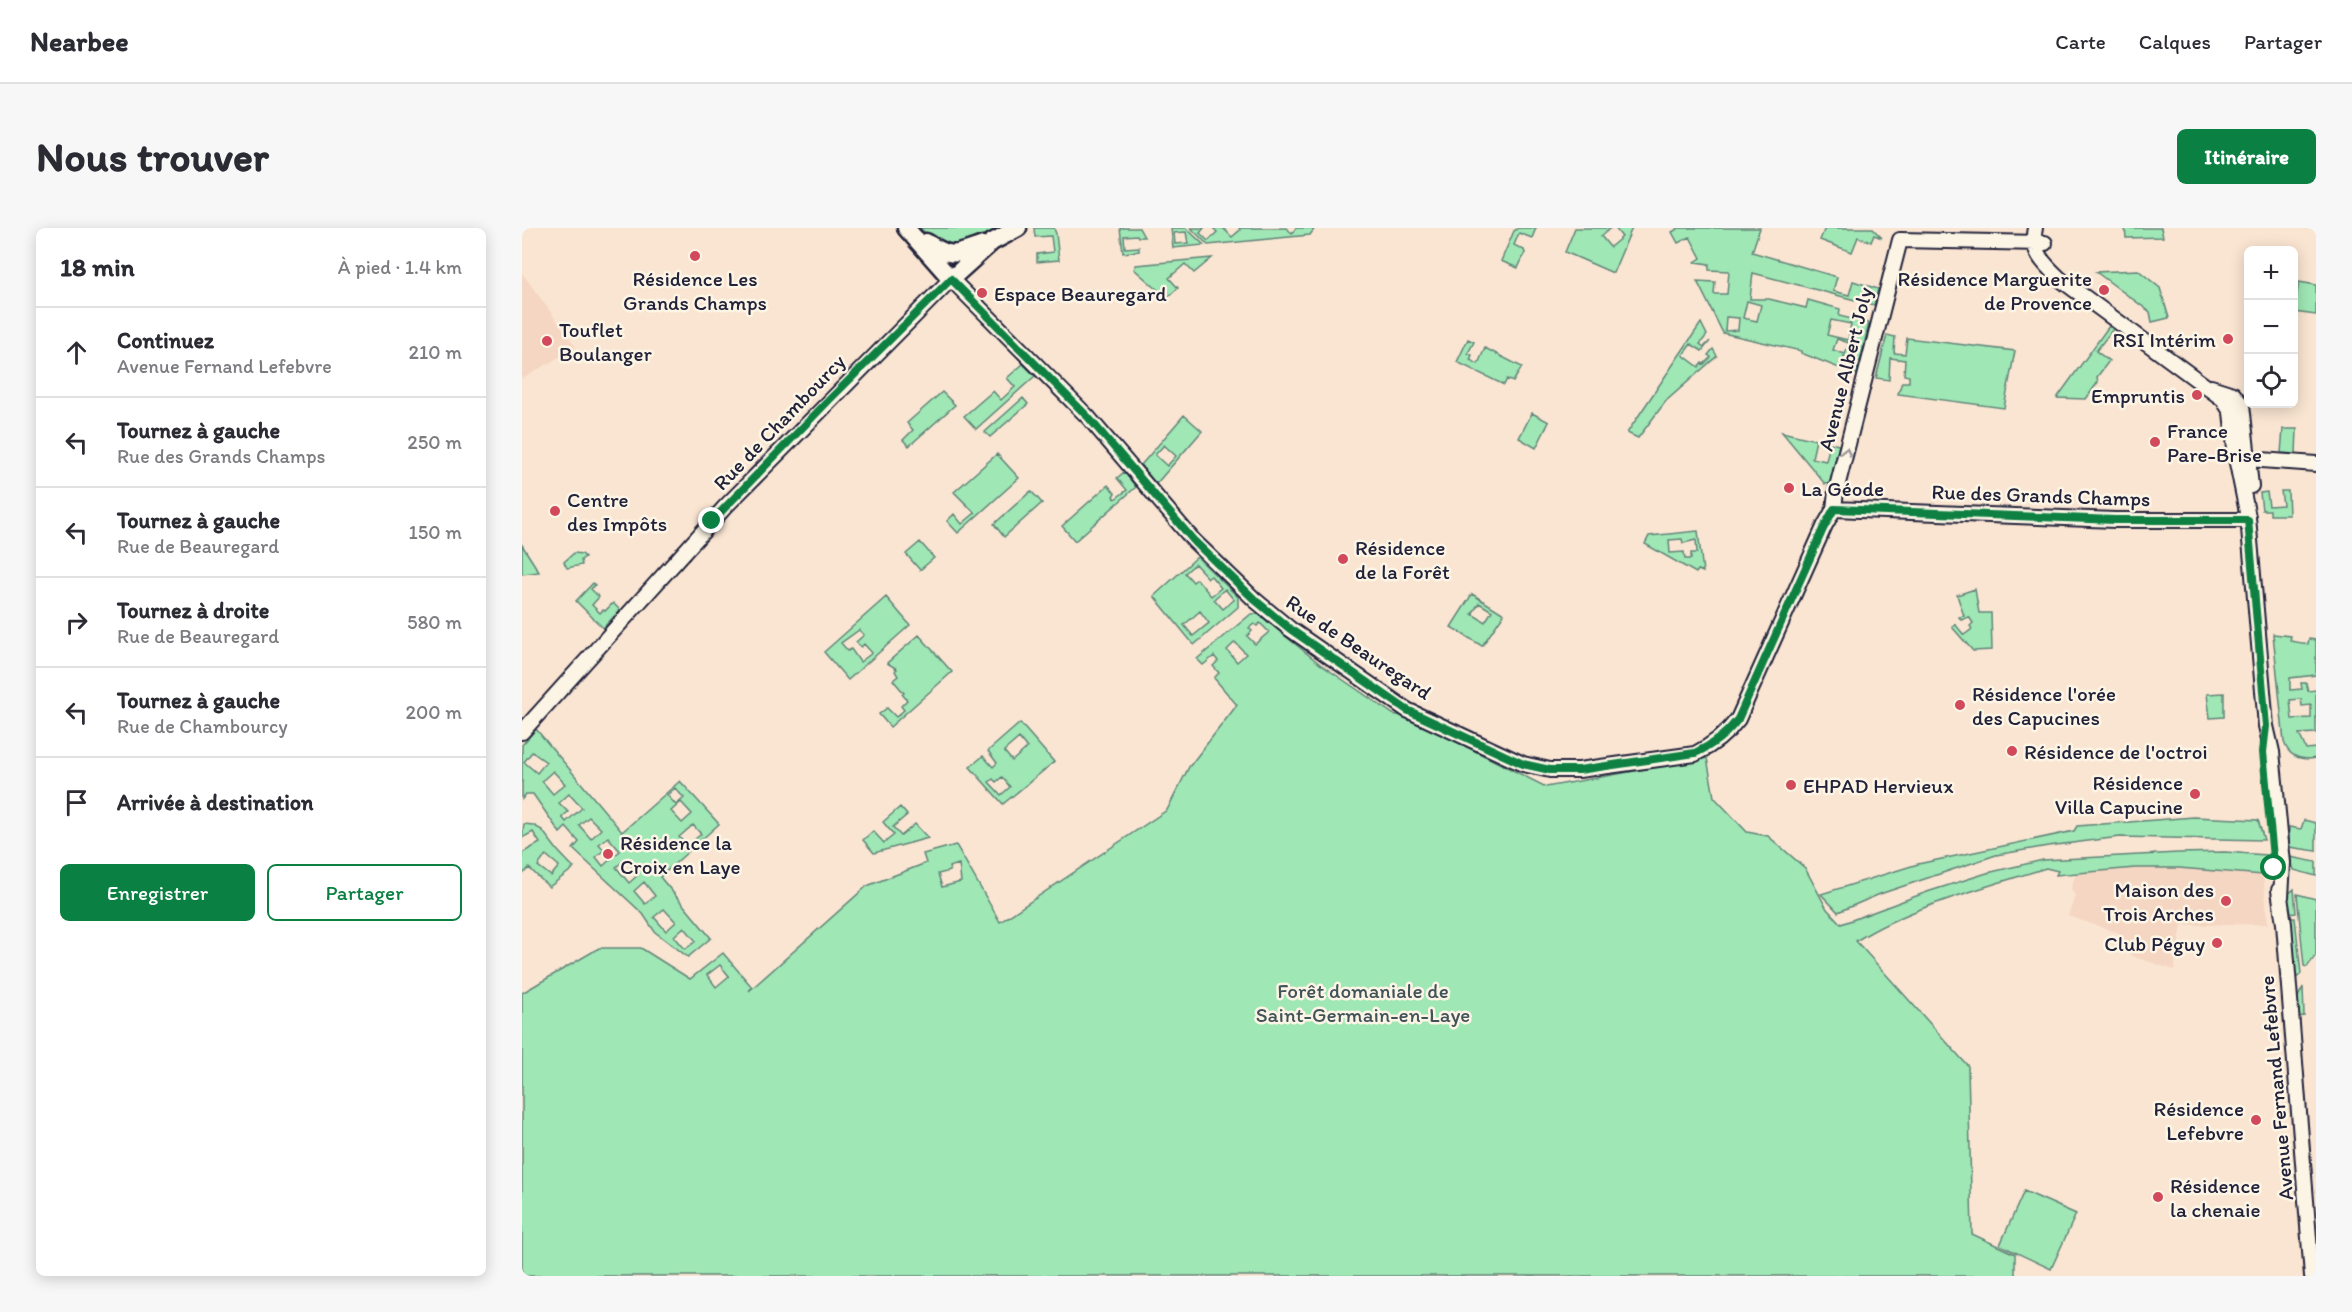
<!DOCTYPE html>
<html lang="fr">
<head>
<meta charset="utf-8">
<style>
  :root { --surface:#fff; --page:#f7f7f7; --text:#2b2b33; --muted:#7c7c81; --line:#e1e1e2; --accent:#0b8043 }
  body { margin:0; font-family:Itim,sans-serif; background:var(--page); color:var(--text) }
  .controls { position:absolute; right:18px; top:18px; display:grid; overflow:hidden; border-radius:9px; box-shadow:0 3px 15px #0003 }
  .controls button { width:54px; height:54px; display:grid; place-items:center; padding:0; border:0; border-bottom:2px solid var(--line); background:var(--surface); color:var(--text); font:30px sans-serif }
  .stop { position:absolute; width:18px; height:18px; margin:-14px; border:4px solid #0b8043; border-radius:50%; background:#fff }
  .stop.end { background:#0b8043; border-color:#fff; box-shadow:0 2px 6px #0008 }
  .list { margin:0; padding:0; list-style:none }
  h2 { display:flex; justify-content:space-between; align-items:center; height:78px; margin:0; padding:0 24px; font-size:26px }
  h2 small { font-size:20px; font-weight:400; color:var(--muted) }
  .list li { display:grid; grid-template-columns:39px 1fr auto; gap:18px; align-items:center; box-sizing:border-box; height:90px; padding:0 24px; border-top:2px solid var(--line) }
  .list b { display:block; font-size:22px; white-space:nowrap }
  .list p { margin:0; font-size:20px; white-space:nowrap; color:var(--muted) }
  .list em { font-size:20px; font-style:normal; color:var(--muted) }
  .actions { display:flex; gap:12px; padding:18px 24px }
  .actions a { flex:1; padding:14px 0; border:2px solid var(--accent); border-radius:9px; text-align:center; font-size:21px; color:var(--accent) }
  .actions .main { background:var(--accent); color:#fff }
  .icon { flex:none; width:33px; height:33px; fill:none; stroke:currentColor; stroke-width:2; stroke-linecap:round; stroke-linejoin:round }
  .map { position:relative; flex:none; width:1794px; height:1048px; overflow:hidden; border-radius:9px }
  header { display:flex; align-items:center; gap:36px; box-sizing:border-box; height:84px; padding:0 30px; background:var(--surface); border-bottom:2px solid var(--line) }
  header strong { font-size:28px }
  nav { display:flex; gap:33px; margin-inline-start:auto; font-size:21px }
  .intro { display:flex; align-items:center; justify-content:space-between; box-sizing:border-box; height:144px; padding:0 36px }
  h1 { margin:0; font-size:42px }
  .button { padding:15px 27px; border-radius:9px; background:var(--accent); color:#fff; font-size:21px; font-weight:700 }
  main { display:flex; gap:36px; padding:0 36px }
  aside { flex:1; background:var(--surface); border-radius:9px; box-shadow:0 3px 15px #0003 }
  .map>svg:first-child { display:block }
</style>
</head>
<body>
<header>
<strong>Nearbee</strong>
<nav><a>Carte</a><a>Calques</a><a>Partager</a></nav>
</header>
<div class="intro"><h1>Nous trouver</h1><a class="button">Itinéraire</a></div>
<main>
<aside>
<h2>18 min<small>À pied · 1.4 km</small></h2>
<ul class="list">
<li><svg class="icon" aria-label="ahead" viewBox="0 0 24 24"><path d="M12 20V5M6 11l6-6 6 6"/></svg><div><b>Continuez</b><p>Avenue Fernand Lefebvre</p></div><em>210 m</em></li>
<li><svg class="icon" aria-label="left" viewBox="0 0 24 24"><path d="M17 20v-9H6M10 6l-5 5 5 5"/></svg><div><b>Tournez à gauche</b><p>Rue des Grands Champs</p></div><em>250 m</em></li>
<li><svg class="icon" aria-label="left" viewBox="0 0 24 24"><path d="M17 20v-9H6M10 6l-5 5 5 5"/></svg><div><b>Tournez à gauche</b><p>Rue de Beauregard</p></div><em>150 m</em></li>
<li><svg class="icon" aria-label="right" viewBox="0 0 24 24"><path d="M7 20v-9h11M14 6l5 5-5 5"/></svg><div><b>Tournez à droite</b><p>Rue de Beauregard</p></div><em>580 m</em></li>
<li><svg class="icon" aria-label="left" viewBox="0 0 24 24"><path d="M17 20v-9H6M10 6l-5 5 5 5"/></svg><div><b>Tournez à gauche</b><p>Rue de Chambourcy</p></div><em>200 m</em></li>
<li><svg class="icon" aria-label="arrive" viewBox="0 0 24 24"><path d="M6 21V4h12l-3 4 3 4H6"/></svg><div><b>Arrivée à destination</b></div></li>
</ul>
<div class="actions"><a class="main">Enregistrer</a><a>Partager</a></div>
</aside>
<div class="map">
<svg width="1794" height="1048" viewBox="0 0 1794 1048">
  <rect width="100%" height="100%" fill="#fae5d2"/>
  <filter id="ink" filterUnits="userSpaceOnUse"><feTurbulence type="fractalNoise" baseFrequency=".0167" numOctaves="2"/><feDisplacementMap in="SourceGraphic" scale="12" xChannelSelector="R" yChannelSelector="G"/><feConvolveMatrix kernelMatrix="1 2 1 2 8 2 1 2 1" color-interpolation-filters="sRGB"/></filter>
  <g filter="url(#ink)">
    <path fill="#f4d6c2" d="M0,45L54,119L0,151Z
      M1613,640H1657L1741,647L1746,696L1660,697L1652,742L1610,728L1599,716L1597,705L1546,688L1553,668L1549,661L1554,645Z"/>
    <path fill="#9fe7b5" stroke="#608478" stroke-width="1.5" fill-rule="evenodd" d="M398,0H477C447,15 425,27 398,0Z
      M512,0H532L534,6L537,32L515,34V26L531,24L529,8L513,9Z
      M598,0H617L622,9H616L615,7L602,8L603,20L617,19V23L601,25Z
      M649,0H664L682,17L651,20ZM664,4L666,15L653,16L652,5Z
      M669,0H682L678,5L686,13L695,4L691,0H701L710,9L718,2L717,0H764L770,5L774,0H793L788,7L686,17Z
      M996,0H1014L1010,10L997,5L992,17L1002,22L1003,25L996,40L979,33L992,3Z
      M1053,0H1089L1079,8L1088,19L1100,9L1093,0H1110L1091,45L1043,24Z
      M1157,0H1238L1230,24L1315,49L1311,63L1327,67L1331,53L1356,61L1352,77L1231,45L1228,71H1247L1284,80L1286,72L1318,81L1317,88L1347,95L1338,134L1322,128L1318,138L1330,143L1332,138L1336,140L1335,147L1279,125V123L1201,105L1175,53L1193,54L1192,66H1205L1207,43L1187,42V36L1173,34L1179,30L1168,9L1156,15L1150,4ZM1225,73L1239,77L1235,93L1221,90ZM1204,89L1217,90L1216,102L1203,103ZM1309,92L1329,96L1326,112L1305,107ZM1315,111L1327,115L1323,126L1311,122Z
      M1303,0H1350L1360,10L1352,7L1349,14L1336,9L1330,24L1298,12Z
      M1603,0H1639L1641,9L1604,10Z
      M690,30L672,45L663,36L647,50L656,60L645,70L612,41L614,37Z
      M1616,42L1638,60L1647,90L1630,94L1628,84L1574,44Z
      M1777,54L1794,57V87L1772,84Z
      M1179,95L1185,107L1178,116L1182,119L1188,113L1180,123L1169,116L1161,127L1177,139L1180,135L1182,136L1189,129L1186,127L1191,121L1195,128L1144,173L1116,210L1105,205Z
      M1587,98L1591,101L1574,123L1587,133L1575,149L1576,154L1564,171L1535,170Z
      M1365,107L1373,109L1372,125L1383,126L1385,110L1493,123L1482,180L1376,166L1380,154H1387V148L1382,147L1383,132L1368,130L1367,152L1354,150Z
      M946,111L952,114L946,125L950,127L948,132L956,136L963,120L1000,139L991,154L985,151L982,157L935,134Z
      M501,136L513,148L454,201L442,188L471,163L479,172L493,159L485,150Z
      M420,164L433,177L387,218L381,212L391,202L385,195Z
      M501,170L506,176L468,209L463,204Z
      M1010,185L1027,194L1014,220L997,210Z
      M662,187L680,203L634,256L619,237ZM642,217L654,228L645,238L633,227Z
      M1761,201H1775L1774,226L1759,225Z
      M1260,204L1294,212L1290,230L1304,233L1308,215L1317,217L1308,255L1303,256Z
      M475,226L497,250L436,305L425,293L432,286L440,296L453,285L432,264Z
      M602,244L614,259L553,313L540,298L586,257L593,265L591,268L593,271L605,262L595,250Z
      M509,263L520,275L482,309L472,296Z
      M1759,263H1766L1767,287H1748V282H1740L1738,265L1745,264L1747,278L1761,277Z
      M1176,303L1181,344L1176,342L1174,345L1123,316L1127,308ZM1160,311L1161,315L1174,312L1175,325H1169V331H1163L1162,324L1148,325L1147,312Z
      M398,314L412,330L398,342L384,326Z
      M0,317L17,344L0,346Z
      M52,325L60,326L63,329L59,332L60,337L45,340L42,334Z
      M675,329L716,369V379L672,417L632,368ZM673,336L686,350L689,348L699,360L689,368L675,351L671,354L663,345ZM703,361L712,372L701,381L692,371ZM678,383L687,395L671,408L662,397Z
      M71,355L73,357L69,361L77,369L70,377L78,385L81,382L83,383L91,375L98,382L81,400L54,373Z
      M1453,361L1457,385H1469L1470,422L1451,423L1430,399L1433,396L1442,407L1450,401L1448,398L1451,395L1447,389L1439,392L1437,389L1442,388L1435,367Z
      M950,366L982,386L960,418L929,399ZM957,375L970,383L963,394L950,386Z
      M364,369L388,397L326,452L302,424ZM337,402L342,407L334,414L339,419L342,416L350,425L338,434L329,421L326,423L319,415Z
      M729,386H736L798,436L871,486L888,490L1024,559L1185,530L1192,569L1225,604L1246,608L1283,640L1305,681L1319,696L1405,664L1465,645L1521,632L1656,625L1703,624L1744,627L1741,647L1657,640H1613L1534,647L1536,643L1524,640C1464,659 1387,679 1334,713L1446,838L1450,1006L1493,1026V1048H0V765L77,720H119L168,751L201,725L230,759L227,763L345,658L404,635L401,626L434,617L478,694L645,582L667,539L715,477L692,450L697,445L691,438L696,433L692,428L681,437L675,431ZM738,395L747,404L733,416L725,408L730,403L727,400L732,396L735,398ZM713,414L724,426L715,434L705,422ZM437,636L439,654L420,659L416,646L428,643L427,639ZM198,737L207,748L194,759L185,747Z
      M1751,406L1769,408L1768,413L1786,416L1787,411L1794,412V447L1768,450V462L1780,461L1779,455H1784L1786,463L1794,462V505L1777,506L1784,521L1794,520V530C1778,533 1767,529 1762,514ZM1779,471L1780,478L1789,477V490L1770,491L1768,472Z
      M397,407L430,444L368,499L357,486L365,480L374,489L382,482L379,478L385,472L380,466L382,465L371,452L376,448L373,443L375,441L365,435Z
      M1702,465V489L1688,490L1685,466Z
      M498,495L532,534L481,576L448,539L461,528L471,539L475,535L466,523ZM497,510L505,520L490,533L482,523ZM480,549L488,559L479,567L467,554L471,551L474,554Z
      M14,501L100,604L158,553L197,596L138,649L189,710L166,729L133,704L121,686L51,621L57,614L44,599L38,605L11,566H4L0,571V517ZM10,524L24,534L15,545L2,534ZM31,543L43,556L31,566L20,553ZM153,560L162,570L154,577L145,567ZM47,566L60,580L44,594L40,589L46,584L37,575ZM159,574L170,586L160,595L149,583ZM67,589L79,601L69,611L57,597ZM171,597L179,606L165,618L157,609ZM86,609L98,623L81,638L74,629L82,622L77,616ZM104,631L117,646L107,655L94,639ZM122,654L133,668L123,676L112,663ZM142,681L154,694L144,703L132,689ZM162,699L174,713L163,721L152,708Z
      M378,579L385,587L371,599L379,608L393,596L406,610L352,625L341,612L351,603L362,615L372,607L361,594Z
      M1672,589L1736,592L1742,612L1598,609L1526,618L1474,627L1358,666L1316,684L1299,666L1396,636L1552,603L1555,598Z
      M1782,592L1794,595V623L1767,619V599L1779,601Z
      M2,596L11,597L20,602L36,623L52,640L27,659L7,640L0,647V625L18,615L11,604L0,610ZM24,627L37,638L29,648L16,638Z
      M1768,629L1794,634V648L1772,642Z
      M1772,661L1774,685L1766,686L1765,667Z
      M1775,666L1794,671V727L1785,739L1782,738Z
      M1766,690H1773L1779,746L1771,753Z
      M1781,759L1782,788L1775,789L1774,773Z
      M1502,963L1554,986L1529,1041L1478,1017Z"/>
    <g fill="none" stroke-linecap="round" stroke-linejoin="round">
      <defs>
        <path id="tertiary" d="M1513,0C1508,23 1522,36 1538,51L1701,171L1709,184L1714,230L1726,289L1744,498L1750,524L1761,635L1759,669
          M1689,159L1711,166L1720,177L1729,258
          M1720,228L1726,231L1794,236
          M1312,281L1593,292H1726
          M0,504L203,279L429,51L566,189L672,313L733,372L768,401L885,482L1001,536L1028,542H1057L1173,526C1191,517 1204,507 1216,491L1303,297L1312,281L1314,263L1378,12L1523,15
          M1757,662L1762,696L1790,1048"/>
        <path id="primary" d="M384,0L429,51L470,14L496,0
          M404,14C431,31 432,27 461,17"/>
      </defs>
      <use href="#tertiary" stroke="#22223b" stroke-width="18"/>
      <use href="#primary" stroke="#22223b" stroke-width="21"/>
      <use href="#tertiary" stroke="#fcf5e5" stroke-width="14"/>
      <use href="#primary" stroke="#fcf5e5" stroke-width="16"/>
    </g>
    <defs><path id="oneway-chevron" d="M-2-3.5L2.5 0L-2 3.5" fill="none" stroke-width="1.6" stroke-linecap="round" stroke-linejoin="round" transform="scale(1.5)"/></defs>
    <use stroke="#9a9698" href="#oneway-chevron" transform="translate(1324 224) rotate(-76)"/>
  </g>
  <g fill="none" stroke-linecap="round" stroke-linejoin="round" filter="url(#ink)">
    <path stroke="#0b8043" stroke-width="8" d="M190,293L308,171L429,51L566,189L672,313L733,372L768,401L885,482L1001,536L1028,542H1057L1173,525C1191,517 1204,507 1216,491L1301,301L1312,281L1593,292H1726L1744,498L1741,524L1752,640"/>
  </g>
  <g fill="#d1495b" stroke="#fcf5e5" stroke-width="2">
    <circle cx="173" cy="28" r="6"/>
    <circle cx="1582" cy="62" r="6"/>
    <circle cx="460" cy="65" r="6"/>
    <circle cx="1706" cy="111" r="6"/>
    <circle cx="25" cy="113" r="6"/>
    <circle cx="1675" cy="167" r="6"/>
    <circle cx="1633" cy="214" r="6"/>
    <circle cx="1267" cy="260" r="6"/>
    <circle cx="33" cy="283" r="6"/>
    <circle cx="821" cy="331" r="6"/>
    <circle cx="1438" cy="477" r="6"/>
    <circle cx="1490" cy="523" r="6"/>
    <circle cx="1269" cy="557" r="6"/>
    <circle cx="1673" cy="566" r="6"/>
    <circle cx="86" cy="626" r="6"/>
    <circle cx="1704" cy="673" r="6"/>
    <circle cx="1695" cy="715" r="6"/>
    <circle cx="1734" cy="892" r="6"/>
    <circle cx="1636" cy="969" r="6"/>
  </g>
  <g text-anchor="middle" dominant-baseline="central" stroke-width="5" stroke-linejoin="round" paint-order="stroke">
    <g font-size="21" fill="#22223b" stroke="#fcf5e5" text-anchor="start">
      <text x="173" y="50" text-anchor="middle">Résidence Les<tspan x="173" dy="24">Grands Champs</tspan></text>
      <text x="1570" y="50" text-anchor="end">Résidence Marguerite<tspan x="1570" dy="24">de Provence</tspan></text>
      <text x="472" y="65">Espace Beauregard</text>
      <text x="37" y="101">Touflet<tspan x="37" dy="24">Boulanger</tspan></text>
      <text x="1694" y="111" text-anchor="end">RSI Intérim</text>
      <text x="1663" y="167" text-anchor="end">Empruntis</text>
      <text x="1645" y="202">France<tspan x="1645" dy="24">Pare-Brise</tspan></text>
      <text x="1279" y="260">La Géode</text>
      <text x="45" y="271">Centre<tspan x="45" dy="24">des Impôts</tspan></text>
      <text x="833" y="319">Résidence<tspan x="833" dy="24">de la Forêt</tspan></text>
      <text x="1450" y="465">Résidence l'orée<tspan x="1450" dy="24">des Capucines</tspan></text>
      <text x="1502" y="523">Résidence de l'octroi</text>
      <text x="1661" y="554" text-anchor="end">Résidence<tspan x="1661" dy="24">Villa Capucine</tspan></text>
      <text x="1281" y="557">EHPAD Hervieux</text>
      <text x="98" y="614">Résidence la<tspan x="98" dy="24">Croix en Laye</tspan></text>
      <text x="1692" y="661" text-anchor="end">Maison des<tspan x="1692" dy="24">Trois Arches</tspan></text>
      <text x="1683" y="715" text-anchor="end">Club Péguy</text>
      <text x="1722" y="880" text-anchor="end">Résidence<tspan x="1722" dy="24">Lefebvre</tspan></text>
      <text x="1648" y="957">Résidence<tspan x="1648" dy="24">la chenaie</tspan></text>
    </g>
    <g font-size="21" fill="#22223b" stroke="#fcf5e5">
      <text transform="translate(1323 141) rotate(-76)">Avenue Albert Joly</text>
      <text transform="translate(257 194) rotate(-46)">Rue de Chambourcy</text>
      <text transform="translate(1519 267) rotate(2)">Rue des Grands Champs</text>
      <text transform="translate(837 419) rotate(34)">Rue de Beauregard</text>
      <text transform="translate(1754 860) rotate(-95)">Avenue Fernand Lefebvre</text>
    </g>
    <g font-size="21" fill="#41535a" stroke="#fcf5e5">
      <text x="841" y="762">Forêt domaniale de<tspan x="841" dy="24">Saint-Germain-en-Laye</tspan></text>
    </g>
  </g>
</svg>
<div class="controls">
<button>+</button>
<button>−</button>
<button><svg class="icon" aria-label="locate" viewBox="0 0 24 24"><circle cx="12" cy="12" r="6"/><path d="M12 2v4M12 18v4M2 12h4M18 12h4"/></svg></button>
</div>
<div class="stop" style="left:1752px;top:640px"></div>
<div class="stop end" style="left:190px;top:293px"></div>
</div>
</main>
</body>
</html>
